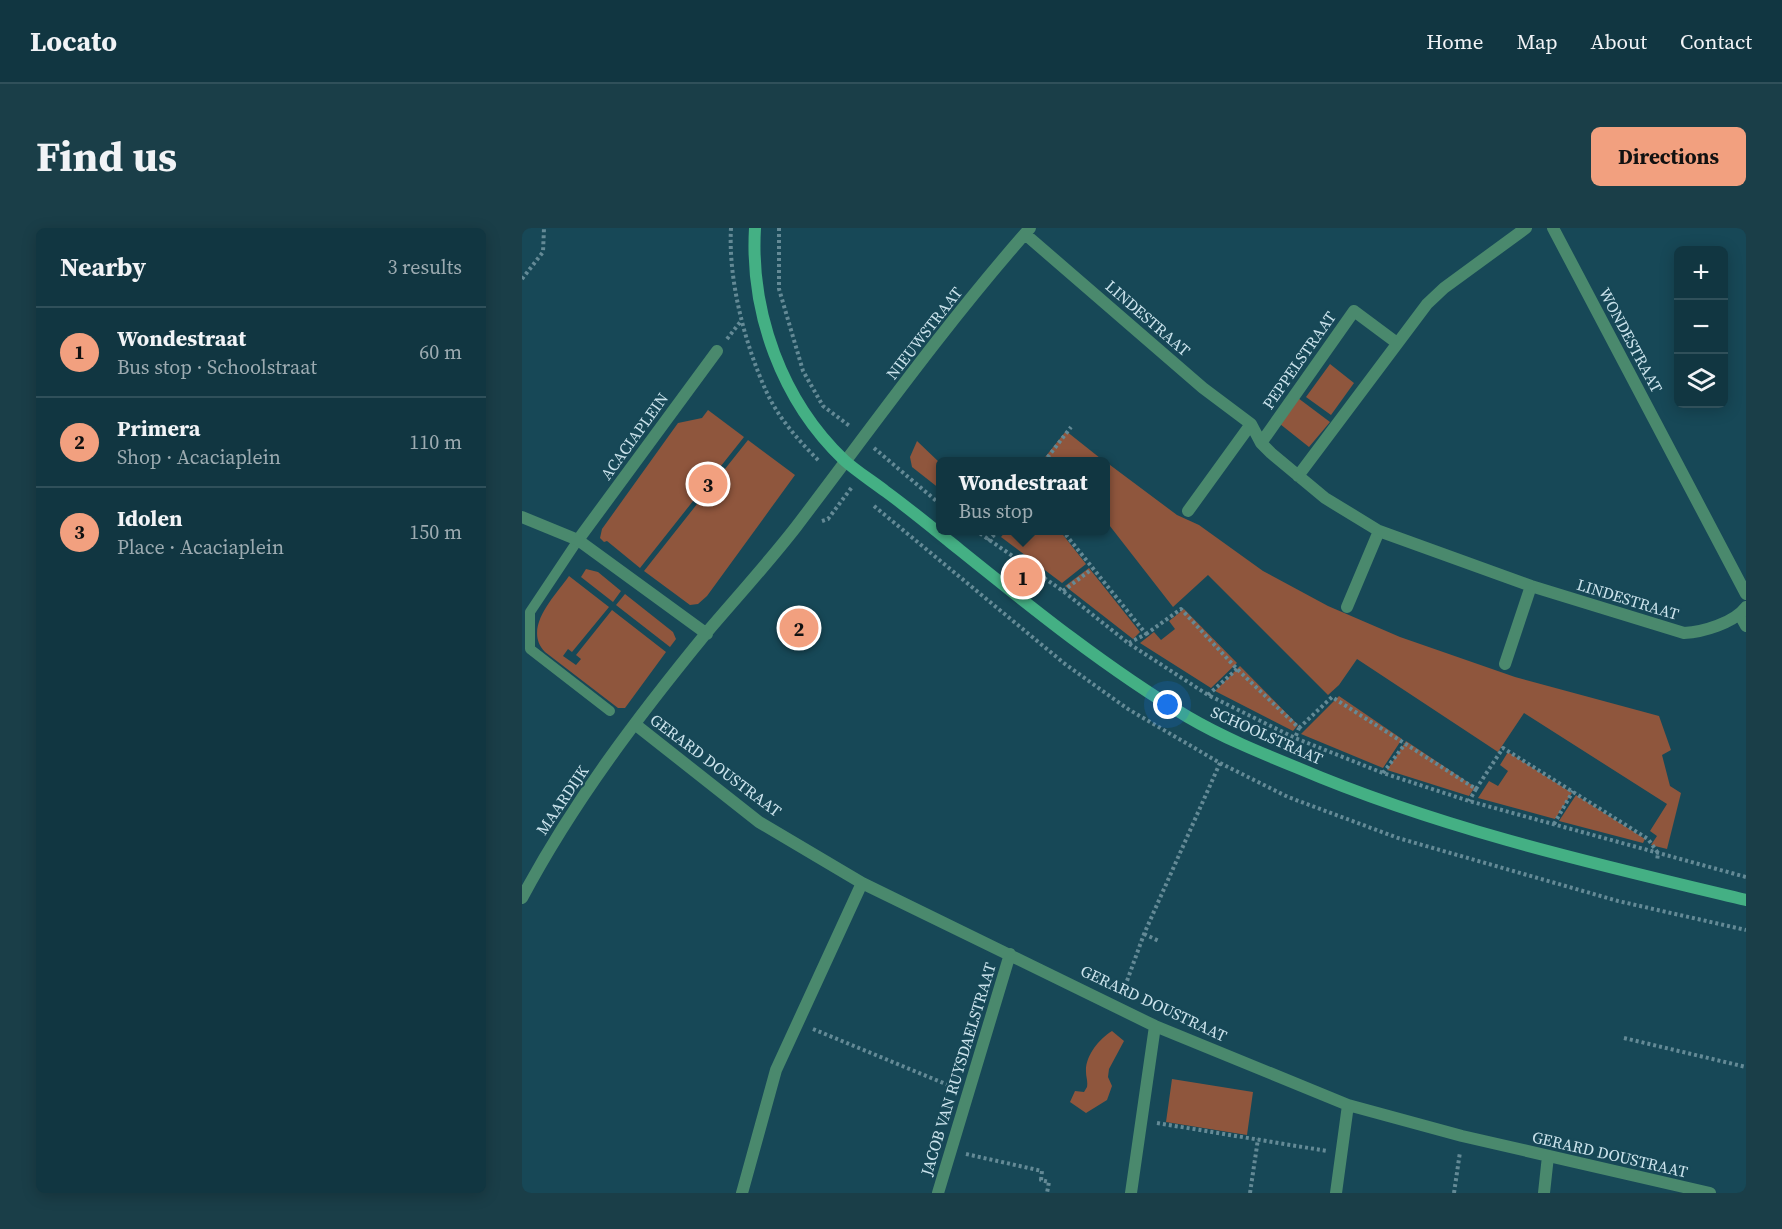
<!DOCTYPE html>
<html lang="en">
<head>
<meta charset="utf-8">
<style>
  :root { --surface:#113641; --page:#1a3e48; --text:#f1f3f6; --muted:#9cabb1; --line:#30505a; --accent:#f2a07f }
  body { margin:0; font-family:"Source Serif 4",serif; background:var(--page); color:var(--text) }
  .controls { position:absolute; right:18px; top:18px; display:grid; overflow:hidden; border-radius:9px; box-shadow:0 3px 15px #0003 }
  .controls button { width:54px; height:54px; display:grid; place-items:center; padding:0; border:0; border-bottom:2px solid var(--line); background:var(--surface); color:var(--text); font:30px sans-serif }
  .you { position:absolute; left:646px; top:477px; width:21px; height:21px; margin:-15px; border:4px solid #fff; border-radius:50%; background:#1a73e8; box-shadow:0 0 0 9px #1a73e833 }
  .badge { display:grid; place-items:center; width:39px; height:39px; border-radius:50%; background:var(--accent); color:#111; font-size:20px; font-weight:700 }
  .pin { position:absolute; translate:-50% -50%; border:3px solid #fff; box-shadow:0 2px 6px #0006 }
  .popup { position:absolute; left:414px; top:229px; width:174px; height:78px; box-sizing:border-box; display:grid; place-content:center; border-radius:9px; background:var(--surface); filter:drop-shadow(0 2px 4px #0005); font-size:20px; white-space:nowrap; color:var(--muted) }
  .popup b { font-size:22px; color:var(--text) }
  .popup::after { content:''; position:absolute; left:50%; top:100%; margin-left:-12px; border:12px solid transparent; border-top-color:var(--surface) }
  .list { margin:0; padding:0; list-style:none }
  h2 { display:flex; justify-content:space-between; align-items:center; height:78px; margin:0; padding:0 24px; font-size:26px }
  h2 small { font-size:20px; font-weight:400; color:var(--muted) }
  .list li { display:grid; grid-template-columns:39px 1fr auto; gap:18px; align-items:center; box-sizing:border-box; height:90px; padding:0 24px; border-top:2px solid var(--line) }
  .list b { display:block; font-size:22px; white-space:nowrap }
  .list p { margin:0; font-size:20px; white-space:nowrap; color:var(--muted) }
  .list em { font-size:20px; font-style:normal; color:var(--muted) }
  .icon { flex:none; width:33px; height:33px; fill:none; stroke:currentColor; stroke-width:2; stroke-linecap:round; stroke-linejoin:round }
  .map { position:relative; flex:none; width:1224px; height:965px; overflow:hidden; border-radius:9px }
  header { display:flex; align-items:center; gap:36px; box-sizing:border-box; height:84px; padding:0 30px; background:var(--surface); border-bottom:2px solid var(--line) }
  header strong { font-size:28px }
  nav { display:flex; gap:33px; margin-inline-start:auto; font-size:21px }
  .intro { display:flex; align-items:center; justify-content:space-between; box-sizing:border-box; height:144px; padding:0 36px }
  h1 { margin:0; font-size:42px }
  .button { padding:15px 27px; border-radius:9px; background:var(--accent); color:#111; font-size:21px; font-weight:700 }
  main { display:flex; gap:36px; padding:0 36px }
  aside { flex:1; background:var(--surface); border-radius:9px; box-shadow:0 3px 15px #0003 }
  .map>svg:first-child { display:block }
</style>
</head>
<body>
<header>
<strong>Locato</strong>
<nav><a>Home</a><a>Map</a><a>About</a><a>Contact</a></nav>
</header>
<div class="intro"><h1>Find us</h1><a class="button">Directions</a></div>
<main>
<aside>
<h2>Nearby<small>3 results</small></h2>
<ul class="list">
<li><span class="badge">1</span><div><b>Wondestraat</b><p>Bus stop · Schoolstraat</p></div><em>60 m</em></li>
<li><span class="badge">2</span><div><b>Primera</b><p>Shop · Acaciaplein</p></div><em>110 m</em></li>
<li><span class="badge">3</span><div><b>Idolen</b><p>Place · Acaciaplein</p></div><em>150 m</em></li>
</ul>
</aside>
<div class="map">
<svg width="1224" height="965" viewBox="0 0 1224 965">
  <rect width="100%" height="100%" fill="#174857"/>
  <path fill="#8f563d" d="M808,136L832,155L809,187L784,169Z
    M776,170L808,194L787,219L758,196Z
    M186,182L222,209L191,248L186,244L174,259L179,263L118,340L85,313L82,314L78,310L80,301L156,195L180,190Z
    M544,203L583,234L520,233Z
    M226,212L273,247L185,368L176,376L168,377L122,343L183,266L189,270L201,256L195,251Z
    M395,213L418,235V261L390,239L388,229Z
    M584,234L655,287L677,297L741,343L806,378L878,409L993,449L1137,488L1149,522L1140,527L1148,558L1159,565L1145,621L1129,617L1135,608L1128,603L1145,576L1002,485L976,524L835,431L817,457L806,467L686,347L651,379L584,293Z
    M484,303H538L564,336L540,355L479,309Z
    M567,340L618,404L611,411L543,358Z
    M64,341L76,344L99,363L91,374L59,349Z
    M47,348L87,379L50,424L46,421L41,428L54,437L59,431L54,427L90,382L144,424L103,480H96L23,424C0,400 33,368 47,348Z
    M103,366L151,404L154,411L148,419L94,377Z
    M662,381L715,435L689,460L618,415L632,404L639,412L653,401L647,393Z
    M718,438L776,497L771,503L693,463Z
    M817,468L880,511L861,540L779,506Z
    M884,513L953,559L947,568L865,542Z
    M986,524L1050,565L1033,591L956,570L967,553L976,558L986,543L978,537Z
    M1054,567L1123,611L1121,615L1037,593Z
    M590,803L602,813L587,841L586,849L590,858L585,872L564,885L548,874L553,863L562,864L565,859C566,853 564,849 564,844C563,828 577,811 590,803Z
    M650,851L731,864L725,907L644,894Z"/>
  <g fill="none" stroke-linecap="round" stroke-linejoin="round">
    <path stroke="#648a96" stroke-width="4" stroke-dasharray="3 3" stroke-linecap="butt" d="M209,0C206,52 223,117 245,165C257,191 278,214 298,234
      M257,0V61L281,143L301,178L329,199
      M0,51L21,24L22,0
      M205,111L219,93
      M352,220L418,276
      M522,234L549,199
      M352,278L543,436L606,481L698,535L766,569L876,610L1096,673L1224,702
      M300,293L306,291L330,259
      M453,302L541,363L606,415L686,467L773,510L861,545L947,573L1224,649
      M540,302L624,406L607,415
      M466,313L477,302
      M541,363L570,341
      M624,406L659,381L715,441L777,500L773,510
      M686,467L715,441
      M777,500L810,469L954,561L947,573
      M861,545L883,516
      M954,561L981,520L1126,611L1136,625L1135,633
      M1032,596L1051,563
      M622,706L637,713
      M601,764L622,706L698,535
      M291,801L431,859
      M1102,810L1224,839
      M635,895L805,923
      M444,926L520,943L519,952L527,954L525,965
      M728,965L736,911
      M932,965L938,924"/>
    <path stroke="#4a896d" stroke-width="10" d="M56,312L8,384V421L88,483"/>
    <path stroke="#4a896d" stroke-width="12" d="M1031,0L1224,366
      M503,6L681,160L729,196L739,215L749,225L803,270L857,303L1009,358L1162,405C1181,404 1212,395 1224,379
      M739,215L832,83L875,115
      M776,248L905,76L922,60L1004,0
      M666,283L729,196
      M0,289L56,312L185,406
      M56,312L195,123
      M825,379L857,303
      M1218,387L1224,398
      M983,436L1009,358
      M114,497L237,594L340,655L633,798L826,877L940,908L1188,965
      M0,670C51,574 117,487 186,403C215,369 246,335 274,299C350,199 424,95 508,0
      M220,965L254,842L340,655
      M416,965L488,726
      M609,965L633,798
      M814,965L826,877
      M1022,965L1026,928"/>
    <path stroke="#44b084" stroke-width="12" d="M233,0C228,85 260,173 322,232C334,243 350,253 363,263C385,279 407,297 428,314C505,376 581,438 666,489C700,509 739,525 776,540C919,601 1073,636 1224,672"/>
  </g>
  <g text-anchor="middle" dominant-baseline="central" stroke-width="4.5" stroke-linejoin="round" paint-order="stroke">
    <g font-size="16" fill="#cbe3ec" stroke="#174857">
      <text transform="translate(626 90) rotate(41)">LINDESTRAAT</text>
      <text transform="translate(402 105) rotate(-52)">NIEUWSTRAAT</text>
      <text transform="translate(1109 112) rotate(62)">WONDESTRAAT</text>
      <text transform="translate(777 132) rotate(-55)">PEPPELSTRAAT</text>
      <text transform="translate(112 208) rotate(-54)">ACACIAPLEIN</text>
      <text transform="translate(1106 371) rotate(17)">LINDESTRAAT</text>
      <text transform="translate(745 507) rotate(24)">SCHOOLSTRAAT</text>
      <text transform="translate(194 537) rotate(37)">GERARD DOUSTRAAT</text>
      <text transform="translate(40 572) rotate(-56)">MAARDIJK</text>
      <text transform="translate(632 775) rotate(25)">GERARD DOUSTRAAT</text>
      <text transform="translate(436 841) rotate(-73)">JACOB VAN RUYSDAELSTRAAT</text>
      <text transform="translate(1088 926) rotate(13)">GERARD DOUSTRAAT</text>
    </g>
  </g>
</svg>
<div class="controls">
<button>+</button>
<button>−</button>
<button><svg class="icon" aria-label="layers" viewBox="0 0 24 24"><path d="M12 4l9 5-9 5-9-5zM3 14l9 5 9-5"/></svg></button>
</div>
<div class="you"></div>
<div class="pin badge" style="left:501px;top:349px">1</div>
<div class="popup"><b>Wondestraat</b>Bus stop</div>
<div class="pin badge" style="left:277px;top:400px">2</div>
<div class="pin badge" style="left:186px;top:256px">3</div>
</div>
</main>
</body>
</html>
